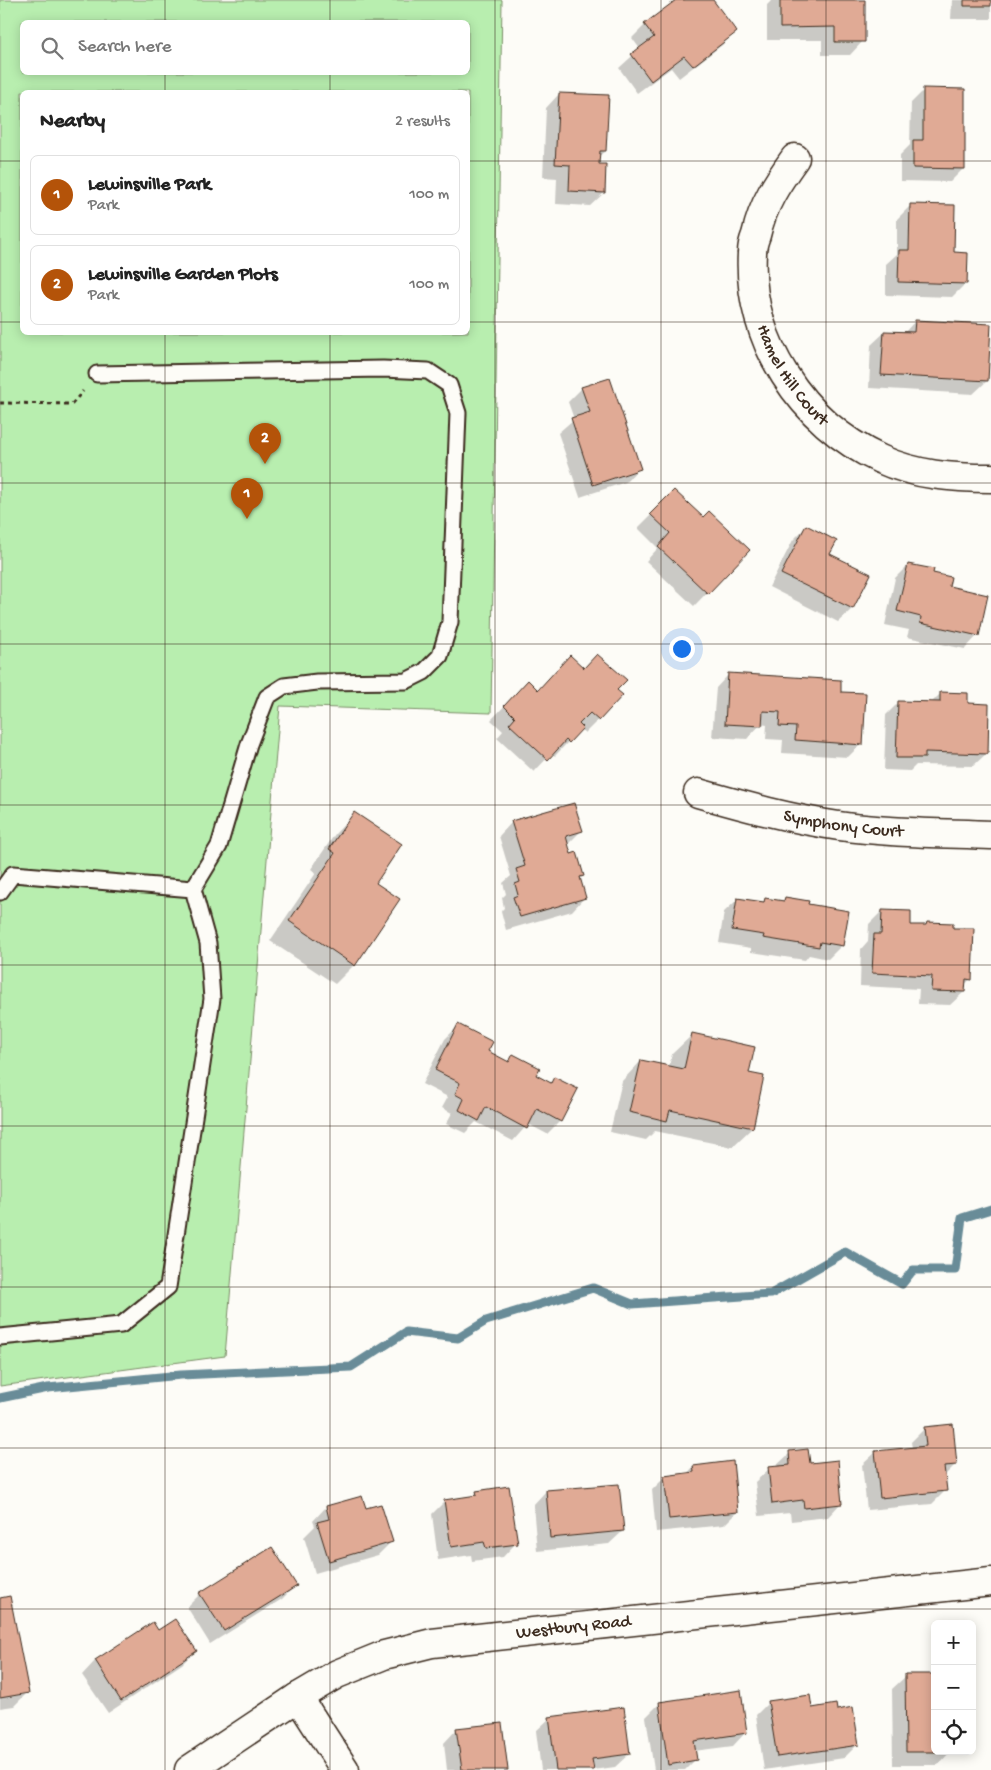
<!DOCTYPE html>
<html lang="en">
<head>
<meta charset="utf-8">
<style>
  :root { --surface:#fff; --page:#f2f2f2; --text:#222; --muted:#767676; --line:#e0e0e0; --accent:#b45309 }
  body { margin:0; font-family:"Gochi Hand",sans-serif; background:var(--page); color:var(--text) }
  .controls { position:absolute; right:15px; bottom:15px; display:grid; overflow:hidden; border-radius:8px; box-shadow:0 2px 12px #0003 }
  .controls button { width:45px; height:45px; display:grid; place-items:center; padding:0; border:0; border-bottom:1px solid var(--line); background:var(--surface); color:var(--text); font:25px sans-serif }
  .you { position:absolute; left:681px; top:648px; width:18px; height:18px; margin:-12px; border:4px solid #fff; border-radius:50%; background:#1a73e8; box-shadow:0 0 0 8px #1a73e833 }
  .badge { display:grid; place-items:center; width:32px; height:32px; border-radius:50%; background:var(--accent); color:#fff; font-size:16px; font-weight:700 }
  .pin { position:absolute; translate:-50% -41px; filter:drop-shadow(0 1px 2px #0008) }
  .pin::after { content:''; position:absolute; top:26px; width:18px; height:15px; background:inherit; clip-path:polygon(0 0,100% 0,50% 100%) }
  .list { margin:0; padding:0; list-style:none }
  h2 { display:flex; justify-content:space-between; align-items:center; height:65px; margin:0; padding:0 20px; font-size:21px }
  h2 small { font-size:16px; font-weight:400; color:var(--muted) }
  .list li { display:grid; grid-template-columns:32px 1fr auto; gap:15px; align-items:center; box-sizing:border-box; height:80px; margin:0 10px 10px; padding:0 10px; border:1px solid var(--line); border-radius:8px }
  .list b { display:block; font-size:19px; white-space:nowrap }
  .list p { margin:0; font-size:16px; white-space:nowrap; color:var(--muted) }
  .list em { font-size:16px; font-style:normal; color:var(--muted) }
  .icon { flex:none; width:28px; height:28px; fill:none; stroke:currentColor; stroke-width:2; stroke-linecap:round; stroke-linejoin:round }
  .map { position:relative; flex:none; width:991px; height:1770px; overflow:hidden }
  .search { position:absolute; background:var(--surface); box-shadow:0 2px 12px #0003; left:20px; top:20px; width:450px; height:55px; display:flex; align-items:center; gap:12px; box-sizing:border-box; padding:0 18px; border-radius:8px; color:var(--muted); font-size:19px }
  .panel { position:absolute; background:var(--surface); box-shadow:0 2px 12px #0003; left:20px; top:90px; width:450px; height:245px; border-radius:8px }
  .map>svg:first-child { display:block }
</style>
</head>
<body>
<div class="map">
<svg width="991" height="1770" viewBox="0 0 991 1770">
  <rect width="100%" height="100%" fill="#fdfcf7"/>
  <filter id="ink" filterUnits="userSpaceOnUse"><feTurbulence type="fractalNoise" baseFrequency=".02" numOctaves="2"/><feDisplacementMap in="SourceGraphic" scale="10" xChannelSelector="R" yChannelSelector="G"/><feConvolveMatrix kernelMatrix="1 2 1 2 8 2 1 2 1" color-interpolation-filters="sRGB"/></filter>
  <g filter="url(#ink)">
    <path fill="#b8eeaf" stroke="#7a8c66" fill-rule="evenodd" d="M0,0H502L491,713L280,706L225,1356L0,1386ZM22,22H468V72H22ZM22,92H468V332H22Z"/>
    <path fill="#0003" d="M678,0H711L735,32L722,45L679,78L671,68L637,93L619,68L640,49L632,38L645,25Z
      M772,0H863V41L850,55H822V40H767V5Z
      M952,0H991V19H951Z
      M924,90L964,168L950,182L900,181V155L910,145L911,103Z
      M559,94L605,151L598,157V165L604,193L590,206L556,204L557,178L543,177L546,108Z
      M911,205L966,283L952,297L886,295V264L897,254V219Z
      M915,321L987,381L973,394L869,388L871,345L885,332L904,333Z
      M582,388L639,468L626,482L580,497L558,433L574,419L568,402Z
      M674,492L702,519L748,550L694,606L646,561L658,548L638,528Z
      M806,527L829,554L869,574L852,609L838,622L769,587L793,540Z
      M908,565L932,574L948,587L978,635L965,649L907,637L909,630L885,625L895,578Z
      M584,669L616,690L598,720L585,733L580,729L555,756L552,753L534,772L497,738L503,731L491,720L515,695L538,691Z
      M729,674L861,744L848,757L782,753L783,740L766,739L767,725L761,724L747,739L712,737L716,688Z
      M941,693L967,704L987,753L973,766L916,765L910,771L884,770L886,715L899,702L931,703Z
      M354,814L374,883L354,965L335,984L270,941L316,873L311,869L335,834Z
      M512,822L581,831L568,844L570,855L583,876L580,879L585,897L572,911L506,930L501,911L504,908L502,898L506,894L503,883L511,876L499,836Z
      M785,898L806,905L842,945L828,959L809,955L805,960L751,952V948L719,943L724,912L738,899L762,903L765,900L781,902Z
      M882,911L910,926L924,927L927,923L952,929L971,979L964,985V992L950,1005L918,1004L919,989L860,986L861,949L868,941L869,924Z
      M459,1025L487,1052L507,1062L513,1056L534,1076L549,1084L554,1078L560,1121L547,1134L528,1124L513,1141L476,1122L465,1133L446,1124L452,1113L442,1108L448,1097L422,1084L445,1039Z
      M692,1035L747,1074L763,1077L752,1128L732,1147L655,1131L646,1140L610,1132L622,1081L641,1061L669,1067L672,1054Z
      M925,1428L956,1464L944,1476L945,1491L932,1504L867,1510L862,1465L876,1452L912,1448L911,1442Z
      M790,1453L841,1503L828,1517L791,1521L790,1513L759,1516L755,1482L769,1469L777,1468L776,1466Z
      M693,1467L737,1512L724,1525L656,1532L652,1490L665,1477L686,1475Z
      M546,1491L623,1531L609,1544L537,1551L533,1505Z
      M477,1492L516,1543L503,1557L472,1561L471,1555L438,1560L432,1514L445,1501L472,1497Z
      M326,1507L365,1510L391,1542L378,1555L315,1573L304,1537L315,1526L313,1521Z
      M295,1586L282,1599L210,1644L187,1607L200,1594Z
      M0,1599L28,1692L14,1706L0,1708Z
      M153,1624L158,1632L195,1651L182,1664L108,1713L82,1675L95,1661Z
      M906,1676L935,1751H951L938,1765H893L892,1689Z
      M769,1702L811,1709L836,1711L857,1745L844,1758L764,1770L756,1715Z
      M660,1703L746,1732L733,1746L694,1751L695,1760L685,1770H654L646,1717Z
      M550,1718L629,1754L615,1767L593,1770H541L536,1731Z
      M457,1729L507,1770H447L444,1743Z"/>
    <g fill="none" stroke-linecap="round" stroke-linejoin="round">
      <path stroke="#698c98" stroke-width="9" d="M0,1398L48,1388L181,1375L351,1367L406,1332L458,1338L486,1321L593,1288L632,1304L771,1294L845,1252L902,1284L913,1270H955L962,1218L991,1209"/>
    </g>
    <path fill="#e0aa95" stroke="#3b2a1e" d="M676,0H713L737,32L693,66L684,56L651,81L631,54L654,37L644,24Z
      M780,0H865V42H835V27L780,28Z
      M964,0H991V6H964Z
      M923,88L965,89V169L913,168V140H923Z
      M559,93L609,95L606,151H600L599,164H606L605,193L569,191L570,165L555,164Z
      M910,204L955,205L954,252L968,253L967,284L898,282L899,250H909Z
      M915,320L991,324L988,381L881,375L884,331L914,332Z
      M610,378L641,469L593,485L571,418L590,412L581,387Z
      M674,490L703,517L709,511L750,550L708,594L658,547L670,533L650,514Z
      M806,525L837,541L830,554L871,574L853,609L781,574Z
      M908,564L934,569L933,573L951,577L949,586L988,595L979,636L920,623L921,617L897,611Z
      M597,654L627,680L617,690L623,695L599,721L590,713L579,724L583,728L569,743L566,740L548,760L509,724L515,717L504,706L528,680L538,690L570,655L584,668Z
      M728,673L841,680V692L866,693L863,745L795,740L796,727L779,726L780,712L763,711L762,726L725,724Z
      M940,692L968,693V703L989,704L988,754L925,752V758H896L898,701L940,702Z
      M574,803L583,831L566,836L571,854L577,852L584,876L580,877L586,898L520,917L513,897L518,895L515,884L520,882L516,869L525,866L511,821Z
      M354,812L402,844L376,883L400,899L355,966L289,921L335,853L329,849Z
      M785,897L809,901L808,904L849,911L843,946L820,942L819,947L763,938L764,935L732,930L737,898L764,902L765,898L784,901Z
      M882,910L911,911V925H926L927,922L953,923V928H974L972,980L966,979L965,992L931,991L932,976L872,973L874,934H881Z
      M458,1024L493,1042L488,1051L509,1062L513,1054L540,1068L536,1075L551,1083L554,1077L578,1089L561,1122L537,1109L527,1129L486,1107L479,1121L459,1110L464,1099L455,1094L460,1083L435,1070Z
      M692,1033L755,1047L749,1073L764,1076L753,1128L670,1110L667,1121L629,1112L641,1060L684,1069Z
      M953,1424L957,1465L944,1466L947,1491L880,1498L875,1451L926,1446L924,1427Z
      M808,1449L810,1463L838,1460L842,1504L804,1508L803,1500L772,1504L768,1467L790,1465L789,1451Z
      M733,1461L738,1512L669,1519L664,1476L694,1472L693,1466Z
      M619,1484L624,1531L550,1538L546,1490Z
      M509,1486L518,1544L486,1548L484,1542L451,1547L444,1500L477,1495L476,1491Z
      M362,1496L366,1508L381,1504L393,1542L329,1561L317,1522L329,1519L326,1506Z
      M272,1547L297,1586L224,1631L199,1593Z
      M10,1596L29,1693L0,1698V1598Z
      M175,1619L197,1651L121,1701L95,1660L153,1622L158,1630Z
      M905,1674H935V1751L953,1752H906Z
      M741,1690L747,1733L694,1741L697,1760L668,1765L659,1702Z
      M810,1695L812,1708L836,1704L837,1710L853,1707L859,1745L777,1757L768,1701Z
      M624,1707L630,1754L592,1759L594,1770H556L549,1717Z
      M502,1723L508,1770H462L456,1728Z"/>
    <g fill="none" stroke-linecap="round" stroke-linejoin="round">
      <defs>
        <path id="lane" d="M97,374L383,369L428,371L449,385L458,413L450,622L440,656L424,672L406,681L317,682L284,686L267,697L249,744L219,846L193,889
          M0,892L13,874L193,889L208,943L212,999L168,1287L121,1325L0,1337"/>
        <g id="street">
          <path id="s1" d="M795,158C777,183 763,204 756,235C754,240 752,247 752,253C747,340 802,423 880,459C915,475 953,478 991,478"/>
          <path id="s2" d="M698,793C744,806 791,819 839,826C889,833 940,833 991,835"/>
          <path d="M298,1697L345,1770"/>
          <path id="s3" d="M189,1770L298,1697L337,1674L384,1655L432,1643L991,1582"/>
        </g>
      </defs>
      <use href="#lane" stroke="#3b2a1e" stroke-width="19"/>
      <use href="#street" stroke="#3b2a1e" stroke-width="31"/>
      <path stroke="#3b2a1e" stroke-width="3" stroke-dasharray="4 4" stroke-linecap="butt" d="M0,403L72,404L83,391"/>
      <use href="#lane" stroke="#fdfcf7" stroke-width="15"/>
      <use href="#street" stroke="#fdfcf7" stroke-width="28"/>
    </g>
  </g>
  <path fill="none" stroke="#3b2a1e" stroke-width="1" stroke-opacity="0.55" d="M165,0V22M330,0V22M495,0V1770M661,0V1770M826,0V1770M165,72V92M330,72V92M0,161H22M468,161H991M0,322H22M468,322H991M165,332V1770M330,332V1770M0,483H991M0,644H991M0,805H991M0,965H991M0,1126H991M0,1287H991M0,1448H991M0,1609H991"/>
  <g text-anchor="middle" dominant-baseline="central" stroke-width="4.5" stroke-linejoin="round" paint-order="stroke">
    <g font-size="18" fill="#3b2a1e" stroke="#fdfcf7">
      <text stroke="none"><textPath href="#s1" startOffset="238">Hamel Hill Court</textPath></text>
      <text stroke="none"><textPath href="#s2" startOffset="149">Symphony Court</textPath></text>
      <text stroke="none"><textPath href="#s3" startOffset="419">Westbury Road</textPath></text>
    </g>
  </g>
</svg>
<div class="controls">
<button>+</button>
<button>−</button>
<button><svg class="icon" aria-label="locate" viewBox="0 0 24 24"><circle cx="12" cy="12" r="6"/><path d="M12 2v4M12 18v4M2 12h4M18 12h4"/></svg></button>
</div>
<div class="you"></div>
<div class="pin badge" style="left:247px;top:519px">1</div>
<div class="pin badge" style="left:265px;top:464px">2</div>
<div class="search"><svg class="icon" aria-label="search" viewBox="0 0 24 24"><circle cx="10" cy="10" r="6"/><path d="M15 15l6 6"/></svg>Search here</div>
<section class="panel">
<h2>Nearby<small>2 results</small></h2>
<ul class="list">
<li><span class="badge">1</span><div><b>Lewinsville Park</b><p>Park</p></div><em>100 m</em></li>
<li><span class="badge">2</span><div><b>Lewinsville Garden Plots</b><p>Park</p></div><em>100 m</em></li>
</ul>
</section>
</div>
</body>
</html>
